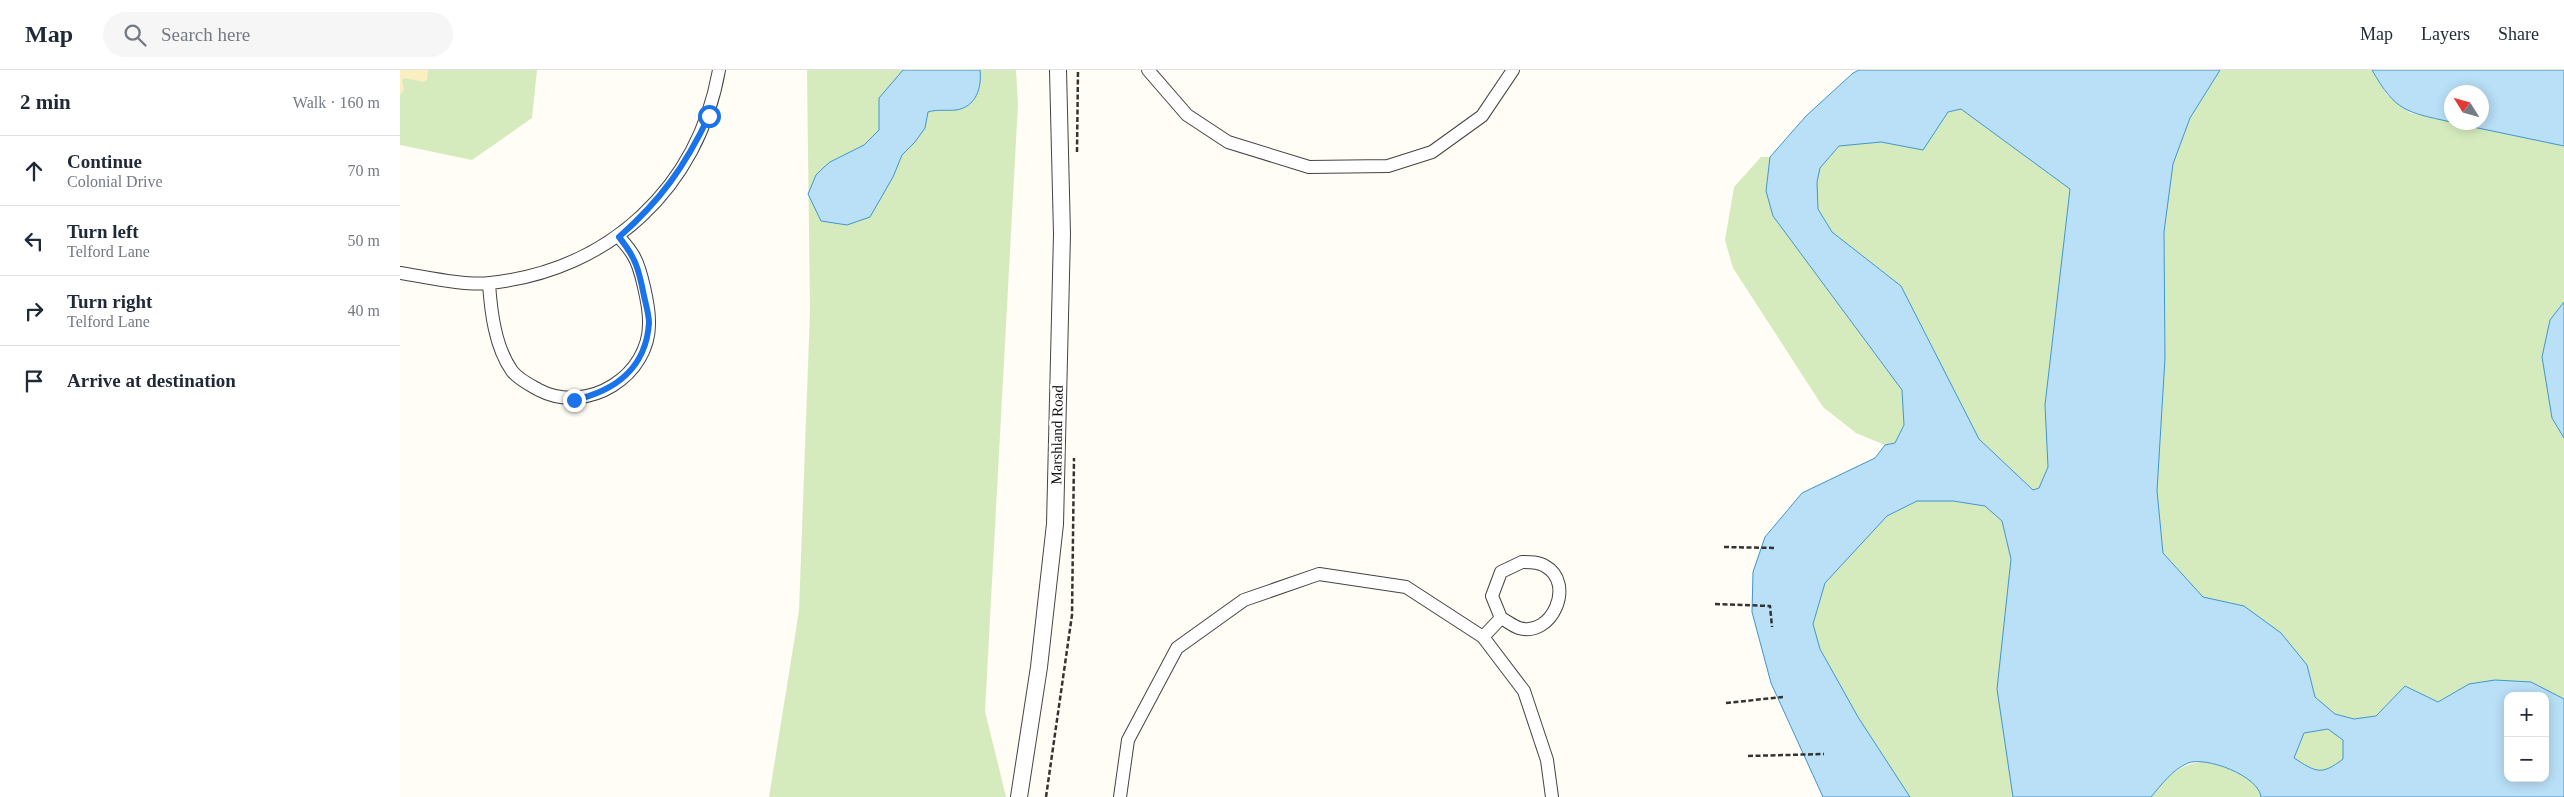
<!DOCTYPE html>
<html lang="en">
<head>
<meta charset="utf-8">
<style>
  :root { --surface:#fff; --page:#f6f6f7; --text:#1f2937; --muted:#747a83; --line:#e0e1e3 }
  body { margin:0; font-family:Georgia,serif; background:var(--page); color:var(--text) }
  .controls { position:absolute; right:15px; bottom:15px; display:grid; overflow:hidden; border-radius:10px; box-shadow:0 2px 12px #0003 }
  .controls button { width:45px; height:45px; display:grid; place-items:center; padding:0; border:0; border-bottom:1px solid var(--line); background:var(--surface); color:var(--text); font:25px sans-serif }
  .compass { position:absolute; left:2044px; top:15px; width:45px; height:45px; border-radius:50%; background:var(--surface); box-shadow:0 2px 12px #0003; rotate:307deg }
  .stop { position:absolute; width:15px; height:15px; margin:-11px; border:4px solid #1a73e8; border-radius:50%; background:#fff }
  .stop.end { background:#1a73e8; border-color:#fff; box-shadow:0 1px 5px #0008 }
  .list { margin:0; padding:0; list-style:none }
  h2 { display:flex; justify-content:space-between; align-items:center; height:65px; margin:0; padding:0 20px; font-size:21px }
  h2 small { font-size:16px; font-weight:400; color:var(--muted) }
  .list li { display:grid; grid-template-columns:32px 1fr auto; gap:15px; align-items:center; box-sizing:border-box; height:70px; padding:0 20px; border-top:1px solid var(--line) }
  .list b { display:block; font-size:19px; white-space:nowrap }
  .list p { margin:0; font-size:16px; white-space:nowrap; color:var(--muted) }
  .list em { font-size:16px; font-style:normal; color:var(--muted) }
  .icon { flex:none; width:28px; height:28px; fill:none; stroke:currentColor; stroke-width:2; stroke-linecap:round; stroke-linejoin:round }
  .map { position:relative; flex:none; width:2164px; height:727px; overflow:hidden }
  header { display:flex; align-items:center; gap:30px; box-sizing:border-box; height:70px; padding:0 25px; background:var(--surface); border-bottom:1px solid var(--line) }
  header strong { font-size:24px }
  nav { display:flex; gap:28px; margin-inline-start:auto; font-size:18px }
  .search { width:350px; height:45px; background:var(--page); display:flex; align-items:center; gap:12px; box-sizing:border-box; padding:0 18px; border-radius:28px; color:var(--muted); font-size:19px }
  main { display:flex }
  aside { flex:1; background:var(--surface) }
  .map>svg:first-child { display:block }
</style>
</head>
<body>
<header>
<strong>Map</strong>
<div class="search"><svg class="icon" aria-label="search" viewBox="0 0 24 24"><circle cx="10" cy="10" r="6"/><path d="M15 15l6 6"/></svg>Search here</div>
<nav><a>Map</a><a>Layers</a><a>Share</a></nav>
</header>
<main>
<aside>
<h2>2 min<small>Walk · 160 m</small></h2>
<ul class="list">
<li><svg class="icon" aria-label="ahead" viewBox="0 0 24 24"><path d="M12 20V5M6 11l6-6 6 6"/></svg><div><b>Continue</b><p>Colonial Drive</p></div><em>70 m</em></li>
<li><svg class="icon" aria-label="left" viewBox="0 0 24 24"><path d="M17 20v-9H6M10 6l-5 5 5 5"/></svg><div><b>Turn left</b><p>Telford Lane</p></div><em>50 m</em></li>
<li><svg class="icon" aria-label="right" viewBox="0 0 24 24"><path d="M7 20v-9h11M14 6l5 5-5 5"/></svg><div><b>Turn right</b><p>Telford Lane</p></div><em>40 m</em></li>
<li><svg class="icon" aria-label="arrive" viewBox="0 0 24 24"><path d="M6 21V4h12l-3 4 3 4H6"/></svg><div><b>Arrive at destination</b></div></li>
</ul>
</aside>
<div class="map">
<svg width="2164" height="727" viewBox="0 0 2164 727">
  <rect width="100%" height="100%" fill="#fffdf5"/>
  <path fill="#d5ebbd" d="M0,0H137L132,48L72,90L0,75Z
    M407,0H616L618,34L585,641L606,727H369L399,541L410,241Z
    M1820,0H1972L1987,25L2010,43L2164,76V232L2150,250L2152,348L2164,368V629L2131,612L2069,614L2038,632L2005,616L1976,646L1954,649L1935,644L1915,627L1907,595L1844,536L1803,527L1763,483L1757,421L1765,288L1764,162L1773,94L1790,48Z
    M1561,39L1670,119L1645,335L1648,397L1639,418L1633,420L1579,369L1501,216L1432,162L1418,139L1417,112L1420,98L1439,76L1481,72L1522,80L1548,42Z
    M1361,87H1370L1366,121L1373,146L1502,320L1504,355L1495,373L1485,375L1456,363L1423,337L1333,198L1325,170L1334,117Z
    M1517,431H1553L1585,436L1602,450L1611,489L1597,619L1613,727H1510L1458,647L1420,579L1413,554L1425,513L1487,445Z
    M1928,659L1943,670V689C1921,707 1916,702 1894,688L1904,663Z
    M1808,691C1824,698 1858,706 1861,727H1751C1769,705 1778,694 1808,691Z"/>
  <path fill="#fbeec1" d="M0,0H28L27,10L23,12L5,8L2,10L4,20L0,25Z"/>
  <path fill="#b9e0f7" stroke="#3f96cf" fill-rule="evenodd" d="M503,0H580C582,18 576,37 556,40C546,41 538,39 528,42L525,58L515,72L502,85L493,107L470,147L447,155L421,151L408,124L416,105L423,98L430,92L464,75L479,60V28Z
    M1459,0H1820L1790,48L1773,94L1764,162L1765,288L1757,421L1763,483L1803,527L1844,536L1881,563L1907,595L1915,627L1935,644L1954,649L1976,646L2005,616L2038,632L2069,614L2095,610L2131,612L2164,629V727H1861C1859,706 1806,686 1788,693C1772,700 1762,714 1751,727H1613L1597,619L1611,489L1602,451L1585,436L1553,431H1517L1487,446L1425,513L1413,554L1420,579L1458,647L1510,727H1423L1371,613L1352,542L1353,502L1365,467L1402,423L1475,388L1485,375L1495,373L1504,355L1502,320L1373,146L1366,121L1370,87L1406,46L1453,3ZM1561,39L1670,119L1645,335L1648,397L1639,418L1633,420L1579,369L1501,216L1432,162L1418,139L1417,112L1420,98L1439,76L1481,72L1523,80L1548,42ZM2108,626H2145V708H2108ZM1928,659L1943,670V689C1921,706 1916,702 1894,688L1904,663Z
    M1972,0H2164V76L2054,53L2082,52V22H2052L2051,52C2006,42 1996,42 1972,0Z
    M2164,232V368L2152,348L2142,287L2150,250Z"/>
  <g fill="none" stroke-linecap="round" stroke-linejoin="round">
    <defs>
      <path id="minor" d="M748,0L787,45L828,72L909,97L988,96L1032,82L1082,46L1113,0
        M0,203C26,207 65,216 90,213C210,200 298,118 319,0
        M89,214C91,242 95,277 112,301C119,310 130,315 139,320C187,345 251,306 249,251C249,236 241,197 233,185C229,178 224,173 219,167
        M1122,492C1130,492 1139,492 1145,496C1176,513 1152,568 1119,558C1113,556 1107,551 1101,548L1092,526L1101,502Z
        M1083,567L1101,548
        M720,727L728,670L777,578L844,530L919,504L1006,517L1083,567L1124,621L1147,690L1152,727"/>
      <path id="tertiary" d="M619,727L639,597L655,454L662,164L658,0"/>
    </defs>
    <use href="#minor" stroke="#444" stroke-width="14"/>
    <use href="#tertiary" stroke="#444" stroke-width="18"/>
    <path stroke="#333" stroke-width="2.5" stroke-dasharray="5 2.5" stroke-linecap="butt" d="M677,82L678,0
      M1324,477L1376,478
      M1315,534L1370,536L1372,557
      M1326,633L1383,627
      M1348,686L1424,684
      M646,727L672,545L674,388"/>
    <use href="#minor" stroke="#fff" stroke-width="12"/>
    <use href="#tertiary" stroke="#fff" stroke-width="16"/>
  </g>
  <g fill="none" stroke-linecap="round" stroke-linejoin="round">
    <path stroke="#1a73e8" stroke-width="6" d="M174,330C215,321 246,298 249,253C249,245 246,235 244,226C239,200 236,188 219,167C261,130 285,96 309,46"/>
  </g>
  <g text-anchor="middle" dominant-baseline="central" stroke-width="5" stroke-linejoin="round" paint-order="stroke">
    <g font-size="15" fill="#111" stroke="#fff">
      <text transform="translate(657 365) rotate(-89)">Marshland Road</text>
    </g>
  </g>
</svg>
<div class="controls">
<button>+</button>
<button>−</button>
</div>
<svg class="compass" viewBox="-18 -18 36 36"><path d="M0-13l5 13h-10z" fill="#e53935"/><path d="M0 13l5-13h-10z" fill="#747a83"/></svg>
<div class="stop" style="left:309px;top:46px"></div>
<div class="stop end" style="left:174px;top:330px"></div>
</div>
</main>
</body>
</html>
